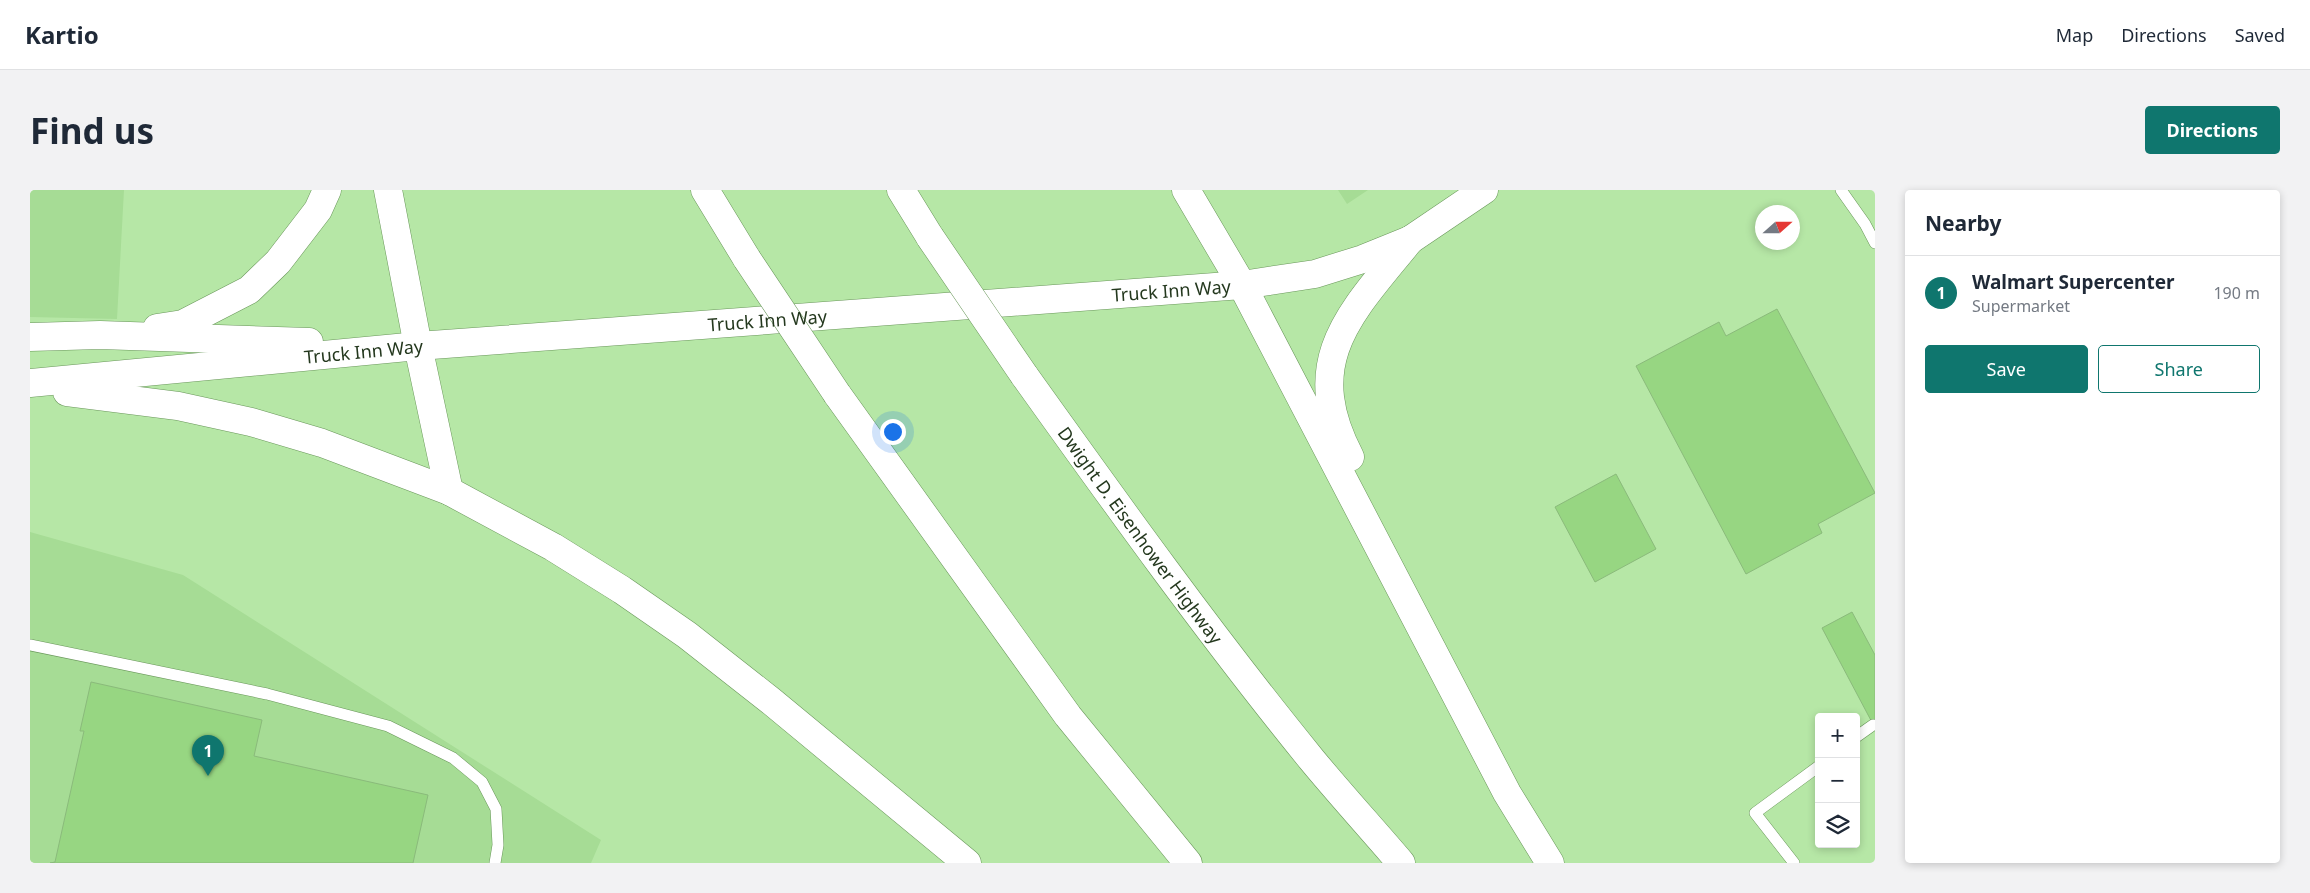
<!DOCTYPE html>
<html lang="en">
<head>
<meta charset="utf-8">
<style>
  :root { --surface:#fff; --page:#f2f2f3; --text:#1f2937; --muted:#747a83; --line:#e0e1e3; --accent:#0f766e }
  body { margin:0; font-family:"Noto Sans",sans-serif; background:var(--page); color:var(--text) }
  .controls { position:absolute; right:15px; bottom:15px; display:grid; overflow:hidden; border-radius:5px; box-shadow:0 2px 8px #0003 }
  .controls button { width:45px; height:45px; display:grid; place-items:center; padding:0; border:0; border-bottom:1px solid var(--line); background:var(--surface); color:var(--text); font:25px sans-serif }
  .compass { position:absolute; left:1725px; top:15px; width:45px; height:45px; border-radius:50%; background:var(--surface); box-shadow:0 2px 8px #0003; rotate:69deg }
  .you { position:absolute; left:862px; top:241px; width:18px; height:18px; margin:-12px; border:4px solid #fff; border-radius:50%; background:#1a73e8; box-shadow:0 0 0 8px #1a73e833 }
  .badge { display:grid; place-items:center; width:32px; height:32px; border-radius:50%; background:var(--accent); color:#fff; font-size:16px; font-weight:700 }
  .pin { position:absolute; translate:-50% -41px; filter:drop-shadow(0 1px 2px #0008) }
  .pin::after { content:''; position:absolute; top:26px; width:18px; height:15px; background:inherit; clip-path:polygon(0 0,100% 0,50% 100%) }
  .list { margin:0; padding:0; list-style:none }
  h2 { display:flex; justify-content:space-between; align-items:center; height:65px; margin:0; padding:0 20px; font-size:21px }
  h2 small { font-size:16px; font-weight:400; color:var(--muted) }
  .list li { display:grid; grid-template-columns:32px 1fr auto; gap:15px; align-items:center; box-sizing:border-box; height:75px; padding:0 20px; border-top:1px solid var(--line) }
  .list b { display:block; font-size:19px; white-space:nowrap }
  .list p { margin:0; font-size:16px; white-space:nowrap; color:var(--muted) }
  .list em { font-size:16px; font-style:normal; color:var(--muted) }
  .actions { display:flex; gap:10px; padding:15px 20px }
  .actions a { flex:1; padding:11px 0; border:1px solid var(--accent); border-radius:5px; text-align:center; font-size:18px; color:var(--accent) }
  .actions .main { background:var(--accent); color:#fff }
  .icon { flex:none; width:28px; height:28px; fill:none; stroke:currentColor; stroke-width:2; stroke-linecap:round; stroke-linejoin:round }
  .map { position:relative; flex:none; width:1845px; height:673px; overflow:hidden; border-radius:5px }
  header { display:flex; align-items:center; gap:30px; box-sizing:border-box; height:70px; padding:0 25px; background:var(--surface); border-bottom:1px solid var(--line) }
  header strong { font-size:24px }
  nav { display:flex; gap:28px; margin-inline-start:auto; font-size:18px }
  .intro { display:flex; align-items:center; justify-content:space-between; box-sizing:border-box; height:120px; padding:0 30px }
  h1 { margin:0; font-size:35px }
  .button { padding:12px 22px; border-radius:5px; background:var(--accent); color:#fff; font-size:18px; font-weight:700 }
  main { display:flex; gap:30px; padding:0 30px }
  aside { flex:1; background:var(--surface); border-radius:5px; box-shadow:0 2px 8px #0003 }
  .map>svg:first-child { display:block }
</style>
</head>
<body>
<header>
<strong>Kartio</strong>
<nav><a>Map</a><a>Directions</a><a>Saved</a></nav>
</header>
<div class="intro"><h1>Find us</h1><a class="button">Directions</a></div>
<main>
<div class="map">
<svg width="1845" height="673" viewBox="0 0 1845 673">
  <rect width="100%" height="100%" fill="#b6e7a6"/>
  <path fill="#a6dc95" d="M0,0H94L87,129L0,127Z
    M1308,0H1338L1317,14Z
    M0,342L153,385L571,650L561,673H0Z"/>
  <path fill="#97d682" stroke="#8aba7b" d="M1747,119L1845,303L1788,334L1792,343L1716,384L1606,176L1689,132L1696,146Z
    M1586,284L1626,359L1565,392L1525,317Z
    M1822,422L1845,465V538L1792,438Z
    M61,492L232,530L224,566L398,605L383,673H20L25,672L54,541H50Z"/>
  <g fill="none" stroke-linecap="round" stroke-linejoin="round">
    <defs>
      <path id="lane" d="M1811,0L1835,34L1845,53
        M0,455L237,504L358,536L423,568L452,592L466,619L468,655L465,673
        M1826,547L1843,535
        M1764,673L1725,623L1789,576"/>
      <path id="secondary" d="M1212,95L1285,84L1333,69L1380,50L1454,0"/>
      <g id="highway">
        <path d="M358,0L388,156L419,301"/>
        <path d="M675,0L717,69"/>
        <path d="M871,0L900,47"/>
        <path d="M1156,0L1212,95L1477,603L1520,673"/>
        <path d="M127,138L153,134L219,100L248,72L288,20L297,0"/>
        <path d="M0,147L70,145L279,152"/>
        <path id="s1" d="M994,185C1087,315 1181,446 1282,570C1311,605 1342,639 1371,673"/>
        <path id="s2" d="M0,193L388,156L1212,95"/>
        <path d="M37,202L148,216L221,232L292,253L419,301L523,357L592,400L657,445L741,511L937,673"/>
        <path d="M807,204L1038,526L1158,673"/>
        <path d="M1320,267C1269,170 1321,123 1380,50"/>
      </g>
    </defs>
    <use href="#lane" stroke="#69975a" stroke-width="12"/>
    <use href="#secondary" stroke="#69975a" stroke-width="29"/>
    <use href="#highway" stroke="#69975a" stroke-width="29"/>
    <use href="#lane" stroke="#fff" stroke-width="11"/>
    <use href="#secondary" stroke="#fff" stroke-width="28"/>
    <use href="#highway" stroke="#fff" stroke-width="28"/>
    <defs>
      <path id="highway-bridge" d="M900,47L994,185
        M717,69L807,204"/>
    </defs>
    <use href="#highway-bridge" stroke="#69975a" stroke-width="29" stroke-linecap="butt"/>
    <use href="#highway-bridge" stroke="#fff" stroke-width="28"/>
  </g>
  <g text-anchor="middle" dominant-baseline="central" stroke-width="4.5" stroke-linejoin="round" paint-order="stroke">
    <g font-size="18" fill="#24381e" stroke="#ebffe4">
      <text stroke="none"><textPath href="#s2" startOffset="1145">Truck Inn Way</textPath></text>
      <text stroke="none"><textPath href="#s2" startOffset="740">Truck Inn Way</textPath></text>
      <text stroke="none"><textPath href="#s2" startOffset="335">Truck Inn Way</textPath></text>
      <text stroke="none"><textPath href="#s1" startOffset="198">Dwight D. Eisenhower Highway</textPath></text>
    </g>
  </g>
</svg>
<div class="controls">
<button>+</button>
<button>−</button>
<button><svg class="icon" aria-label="layers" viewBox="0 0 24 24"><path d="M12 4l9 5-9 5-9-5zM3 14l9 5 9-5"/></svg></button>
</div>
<svg class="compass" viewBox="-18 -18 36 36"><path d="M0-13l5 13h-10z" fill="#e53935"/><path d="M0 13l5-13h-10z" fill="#747a83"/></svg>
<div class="you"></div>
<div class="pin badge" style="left:178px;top:586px">1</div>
</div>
<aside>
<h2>Nearby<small></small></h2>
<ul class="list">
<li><span class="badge">1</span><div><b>Walmart Supercenter</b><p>Supermarket</p></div><em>190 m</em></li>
</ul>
<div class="actions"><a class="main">Save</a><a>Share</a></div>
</aside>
</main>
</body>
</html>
